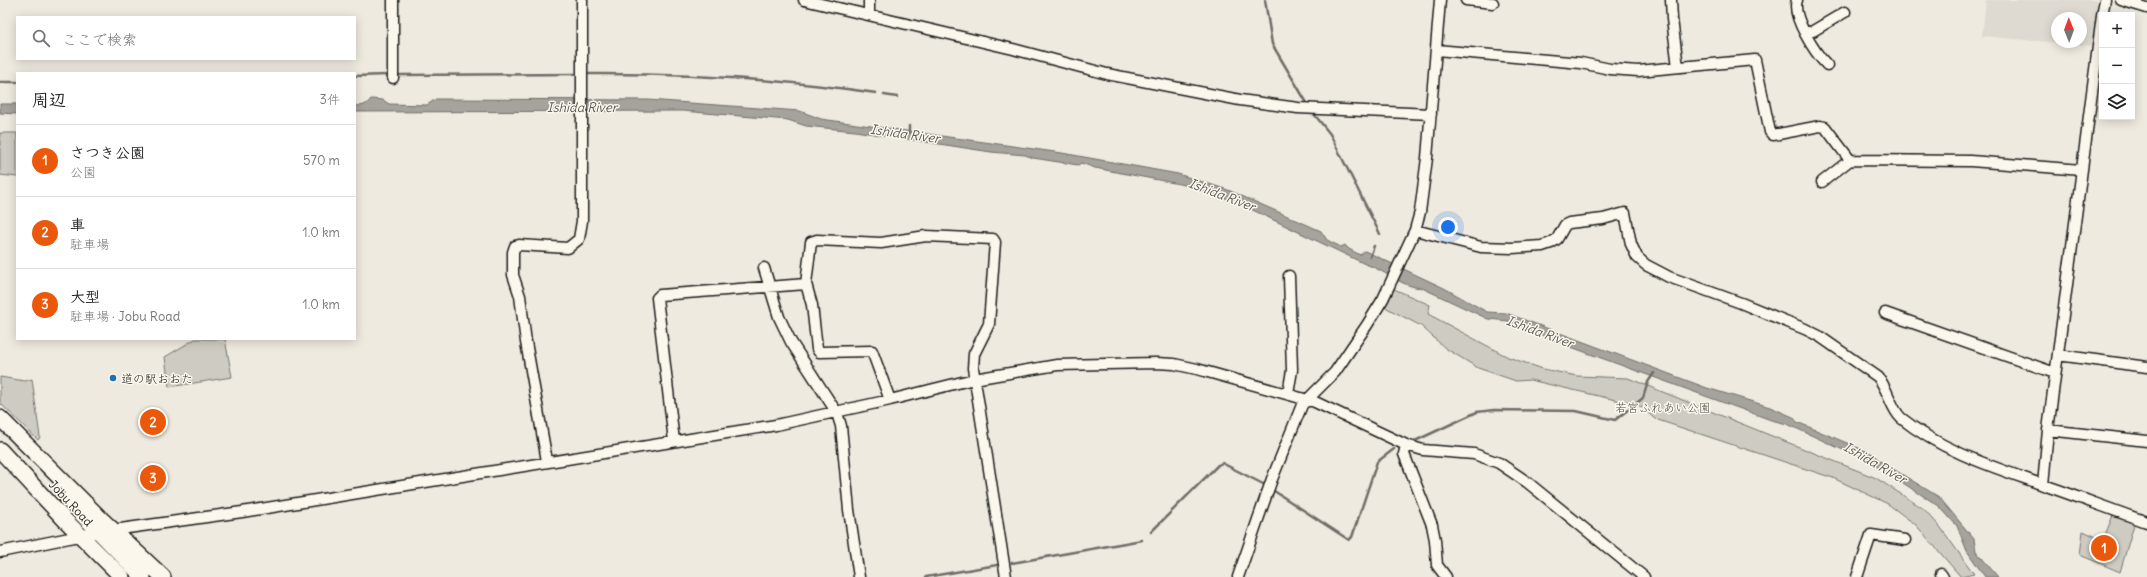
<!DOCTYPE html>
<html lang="ja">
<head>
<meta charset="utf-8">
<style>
  :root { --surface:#fff; --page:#f2f2f2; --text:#222; --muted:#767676; --line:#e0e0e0; --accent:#ea580c }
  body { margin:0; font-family:Delius,"Klee One",sans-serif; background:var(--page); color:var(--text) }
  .controls { position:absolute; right:12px; top:12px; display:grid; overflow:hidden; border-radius:0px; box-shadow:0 2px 10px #0003 }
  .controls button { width:36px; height:36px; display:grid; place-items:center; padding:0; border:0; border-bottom:1px solid var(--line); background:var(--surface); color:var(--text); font:20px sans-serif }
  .compass { position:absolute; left:2051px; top:12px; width:36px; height:36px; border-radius:50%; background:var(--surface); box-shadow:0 2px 10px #0003; rotate:359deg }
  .you { position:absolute; left:1448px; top:227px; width:14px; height:14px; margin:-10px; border:3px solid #fff; border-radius:50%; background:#1a73e8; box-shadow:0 0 0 6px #1a73e833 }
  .badge { display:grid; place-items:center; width:26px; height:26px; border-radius:50%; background:var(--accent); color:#fff; font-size:13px; font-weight:700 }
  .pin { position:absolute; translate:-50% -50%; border:2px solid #fff; box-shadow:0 1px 4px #0006 }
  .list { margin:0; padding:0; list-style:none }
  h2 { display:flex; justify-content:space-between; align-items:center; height:52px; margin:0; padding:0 16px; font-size:17px }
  h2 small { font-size:13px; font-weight:400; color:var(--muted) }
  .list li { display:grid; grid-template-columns:26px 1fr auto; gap:12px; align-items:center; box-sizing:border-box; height:72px; padding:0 16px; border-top:1px solid var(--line) }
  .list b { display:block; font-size:15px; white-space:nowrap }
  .list p { margin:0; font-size:13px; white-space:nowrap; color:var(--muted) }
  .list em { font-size:13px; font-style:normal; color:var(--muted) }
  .icon { flex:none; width:22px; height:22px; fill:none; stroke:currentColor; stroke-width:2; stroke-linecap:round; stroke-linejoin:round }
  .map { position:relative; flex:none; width:2147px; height:577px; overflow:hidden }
  .search { position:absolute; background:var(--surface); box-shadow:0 2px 10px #0003; left:16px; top:16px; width:340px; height:44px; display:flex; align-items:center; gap:10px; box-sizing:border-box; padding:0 14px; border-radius:0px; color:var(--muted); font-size:15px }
  .panel { position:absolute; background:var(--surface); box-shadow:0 2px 10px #0003; left:16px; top:72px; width:340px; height:268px; border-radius:0px }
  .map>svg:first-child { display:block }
</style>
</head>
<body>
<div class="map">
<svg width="2147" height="577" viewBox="0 0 2147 577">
  <rect width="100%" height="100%" fill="#eeeadf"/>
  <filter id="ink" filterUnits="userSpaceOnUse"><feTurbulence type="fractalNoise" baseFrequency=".025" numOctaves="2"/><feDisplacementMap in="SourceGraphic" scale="8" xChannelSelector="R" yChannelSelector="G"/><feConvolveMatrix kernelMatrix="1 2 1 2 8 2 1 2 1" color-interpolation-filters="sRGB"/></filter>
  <g filter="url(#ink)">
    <path fill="#dedad1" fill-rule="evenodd" d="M1986,0H2096L2098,6L2093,46L1982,36ZM2057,18H2081V42H2057Z"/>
    <path fill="#ceccc2" stroke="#75746f" d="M0,133H17V177L0,175Z
      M1394,289L1430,305L1428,314L1508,357L1543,369L1577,376L1628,378L1876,478L1924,509L1941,528L1974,574L1961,577L1916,525L1888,504L1833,478L1655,419L1635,402L1620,401L1530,380L1516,381L1478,368L1445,348L1421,326L1385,307Z
      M195,339H225L232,377L169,387L165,357Z
      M0,377L25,381L32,379L40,437L38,440L0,403Z
      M2114,513L2135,521L2120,572L2080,555L2083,531L2103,540Z"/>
    <path fill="#a6a39d" stroke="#6f6d69" d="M371,99L383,100L389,104L427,105L436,99L648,100L800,111L821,119L1062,153L1178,174L1228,190L1283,214L1321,231L1327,240L1341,247L1345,245L1349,249L1360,255L1365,251L1444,288L1487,312L1506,313L1707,388L1770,407L1793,417L1797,422L1873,454L1880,461L1939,497L1974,539L1976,551L1998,577H1985L1967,551L1957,526L1939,506L1851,450H1843L1787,424L1771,420L1571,347L1508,321L1488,319L1422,288C1401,287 1385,270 1365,264L1234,201L1190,186L1095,168L1081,163L1078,165L1033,158L1025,155L991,152L855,131L806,126L788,120L682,111L355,112V105C362,107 366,105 371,99Z
      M0,104H17V114L0,113Z"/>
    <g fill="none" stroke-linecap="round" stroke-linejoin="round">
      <path stroke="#6f6d69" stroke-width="2.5" d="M1265,0L1272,44L1307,103
        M584,74C682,73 779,79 876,93
        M399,75L579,74
        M355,76L387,75
        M0,82H17
        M884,95L897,97
        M1314,114L1330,134L1380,234
        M909,126V133
        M1370,257L1374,246
        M1415,441L1477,412L1494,410L1576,411L1615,420L1643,398L1648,382L1654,373
        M1271,489L1349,540L1352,537L1377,462L1394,449
        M1151,532L1218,465L1222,463L1267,486
        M1012,563L1142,540
        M926,577L997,565"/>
      <defs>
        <path id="minor" d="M393,0V78
          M804,0L1013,49L1107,74L1240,100L1298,108L1431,114
          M1466,0L1493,3
          M1671,0L1672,19L1678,67
          M1797,0C1791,16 1815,53 1827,65
          M2121,0L2147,8
          M869,15V0
          M2102,15L2105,0
          M1805,33L1813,31L1845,12
          M1437,50L1581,63L1610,69L1638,71L1755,60L1770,132L1773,135L1820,126L1825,127L1850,160
          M1822,182L1850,160L1971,161L2081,170
          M1415,230L1481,247L1512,248L1542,246L1551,243L1557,239L1565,225L1569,223L1603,219L1625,213L1631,244L1637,257L1646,265L1669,277L1741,303L1805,329L1819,336L1878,377C1888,389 1891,409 1901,418C1942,451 1993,467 2041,484C2076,496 2112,510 2147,522
          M764,268L779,317L791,342L837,413L841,426L849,510L859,577
          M1885,313L2055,373
          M2058,355L2147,367
          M1288,394L1292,370L1289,276
          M890,400L872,351L819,352L817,349L812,305L806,284L811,242L817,240L881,243L926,236L993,239L995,242L989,324L974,354L973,368L1006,577
          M2048,430L2147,441
          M674,441L657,298L660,295L806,284
          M1406,445L1404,454L1432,525L1435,540L1437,565L1446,577
          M547,461L526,342L520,296L513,275V252L515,246L519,245L568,248L579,239L582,221V0
          M2043,485L2048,430L2102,16
          M0,552L99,532L242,512L776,425L890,400L974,379L1057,365L1156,363L1174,364L1197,369L1315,402L1406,445L1423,450L1474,454L1499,463L1527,482L1644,577
          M1941,574L1943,577
          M1238,577L1272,479L1302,405L1335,372L1367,325L1383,299L1415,230L1420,212L1427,158L1440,0
          M1857,577L1871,535L1905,540"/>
        <path id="highway" d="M0,418L100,518L163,577
          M0,450L65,520L122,577
          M68,500L143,577"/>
      </defs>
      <use href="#minor" stroke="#1c1c1c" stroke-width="13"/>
      <use href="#highway" stroke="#1c1c1c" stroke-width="18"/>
      <use href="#minor" stroke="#fbf7ec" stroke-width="10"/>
      <use href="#highway" stroke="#fbf7ec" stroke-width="15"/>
    </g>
  </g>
  <circle fill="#1f6fb2" stroke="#fbf7ec" stroke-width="1.5" cx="113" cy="378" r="4"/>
  <g text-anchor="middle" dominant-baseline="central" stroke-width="3" stroke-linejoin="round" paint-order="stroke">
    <g font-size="12" fill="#1c1c1c" stroke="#fbf7ec" text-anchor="start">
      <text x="121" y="378">道の駅おおた</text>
    </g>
    <g font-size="12" fill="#51514e" stroke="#fbf7ec">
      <text x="1663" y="407">若宮ふれあい公園</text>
    </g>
    <g font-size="12" fill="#1c1c1c" stroke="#fbf7ec">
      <text transform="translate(71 503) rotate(47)">Jobu Road</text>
    </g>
    <g font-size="13" font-style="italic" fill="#5a5956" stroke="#fbf7ec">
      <text x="582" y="107">Ishida River</text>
      <text transform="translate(905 134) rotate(8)">Ishida River</text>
      <text transform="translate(1222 195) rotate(21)">Ishida River</text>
      <text transform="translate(1540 332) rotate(20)">Ishida River</text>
      <text transform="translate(1875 463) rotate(30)">Ishida River</text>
    </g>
  </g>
</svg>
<div class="controls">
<button>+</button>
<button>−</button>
<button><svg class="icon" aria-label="layers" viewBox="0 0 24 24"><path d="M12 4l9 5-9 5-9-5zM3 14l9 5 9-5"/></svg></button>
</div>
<svg class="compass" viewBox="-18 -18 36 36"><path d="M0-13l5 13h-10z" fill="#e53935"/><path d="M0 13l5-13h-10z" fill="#767676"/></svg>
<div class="you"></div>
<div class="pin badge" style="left:2104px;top:548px">1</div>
<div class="pin badge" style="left:153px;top:422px">2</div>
<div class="pin badge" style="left:153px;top:478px">3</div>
<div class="search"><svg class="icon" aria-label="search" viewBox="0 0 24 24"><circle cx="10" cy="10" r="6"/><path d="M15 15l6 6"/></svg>ここで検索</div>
<section class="panel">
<h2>周辺<small>3件</small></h2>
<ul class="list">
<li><span class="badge">1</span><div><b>さつき公園</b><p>公園</p></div><em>570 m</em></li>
<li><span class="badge">2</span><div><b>車</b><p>駐車場</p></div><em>1.0 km</em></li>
<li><span class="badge">3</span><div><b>大型</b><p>駐車場 · Jobu Road</p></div><em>1.0 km</em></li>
</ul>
</section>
</div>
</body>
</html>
